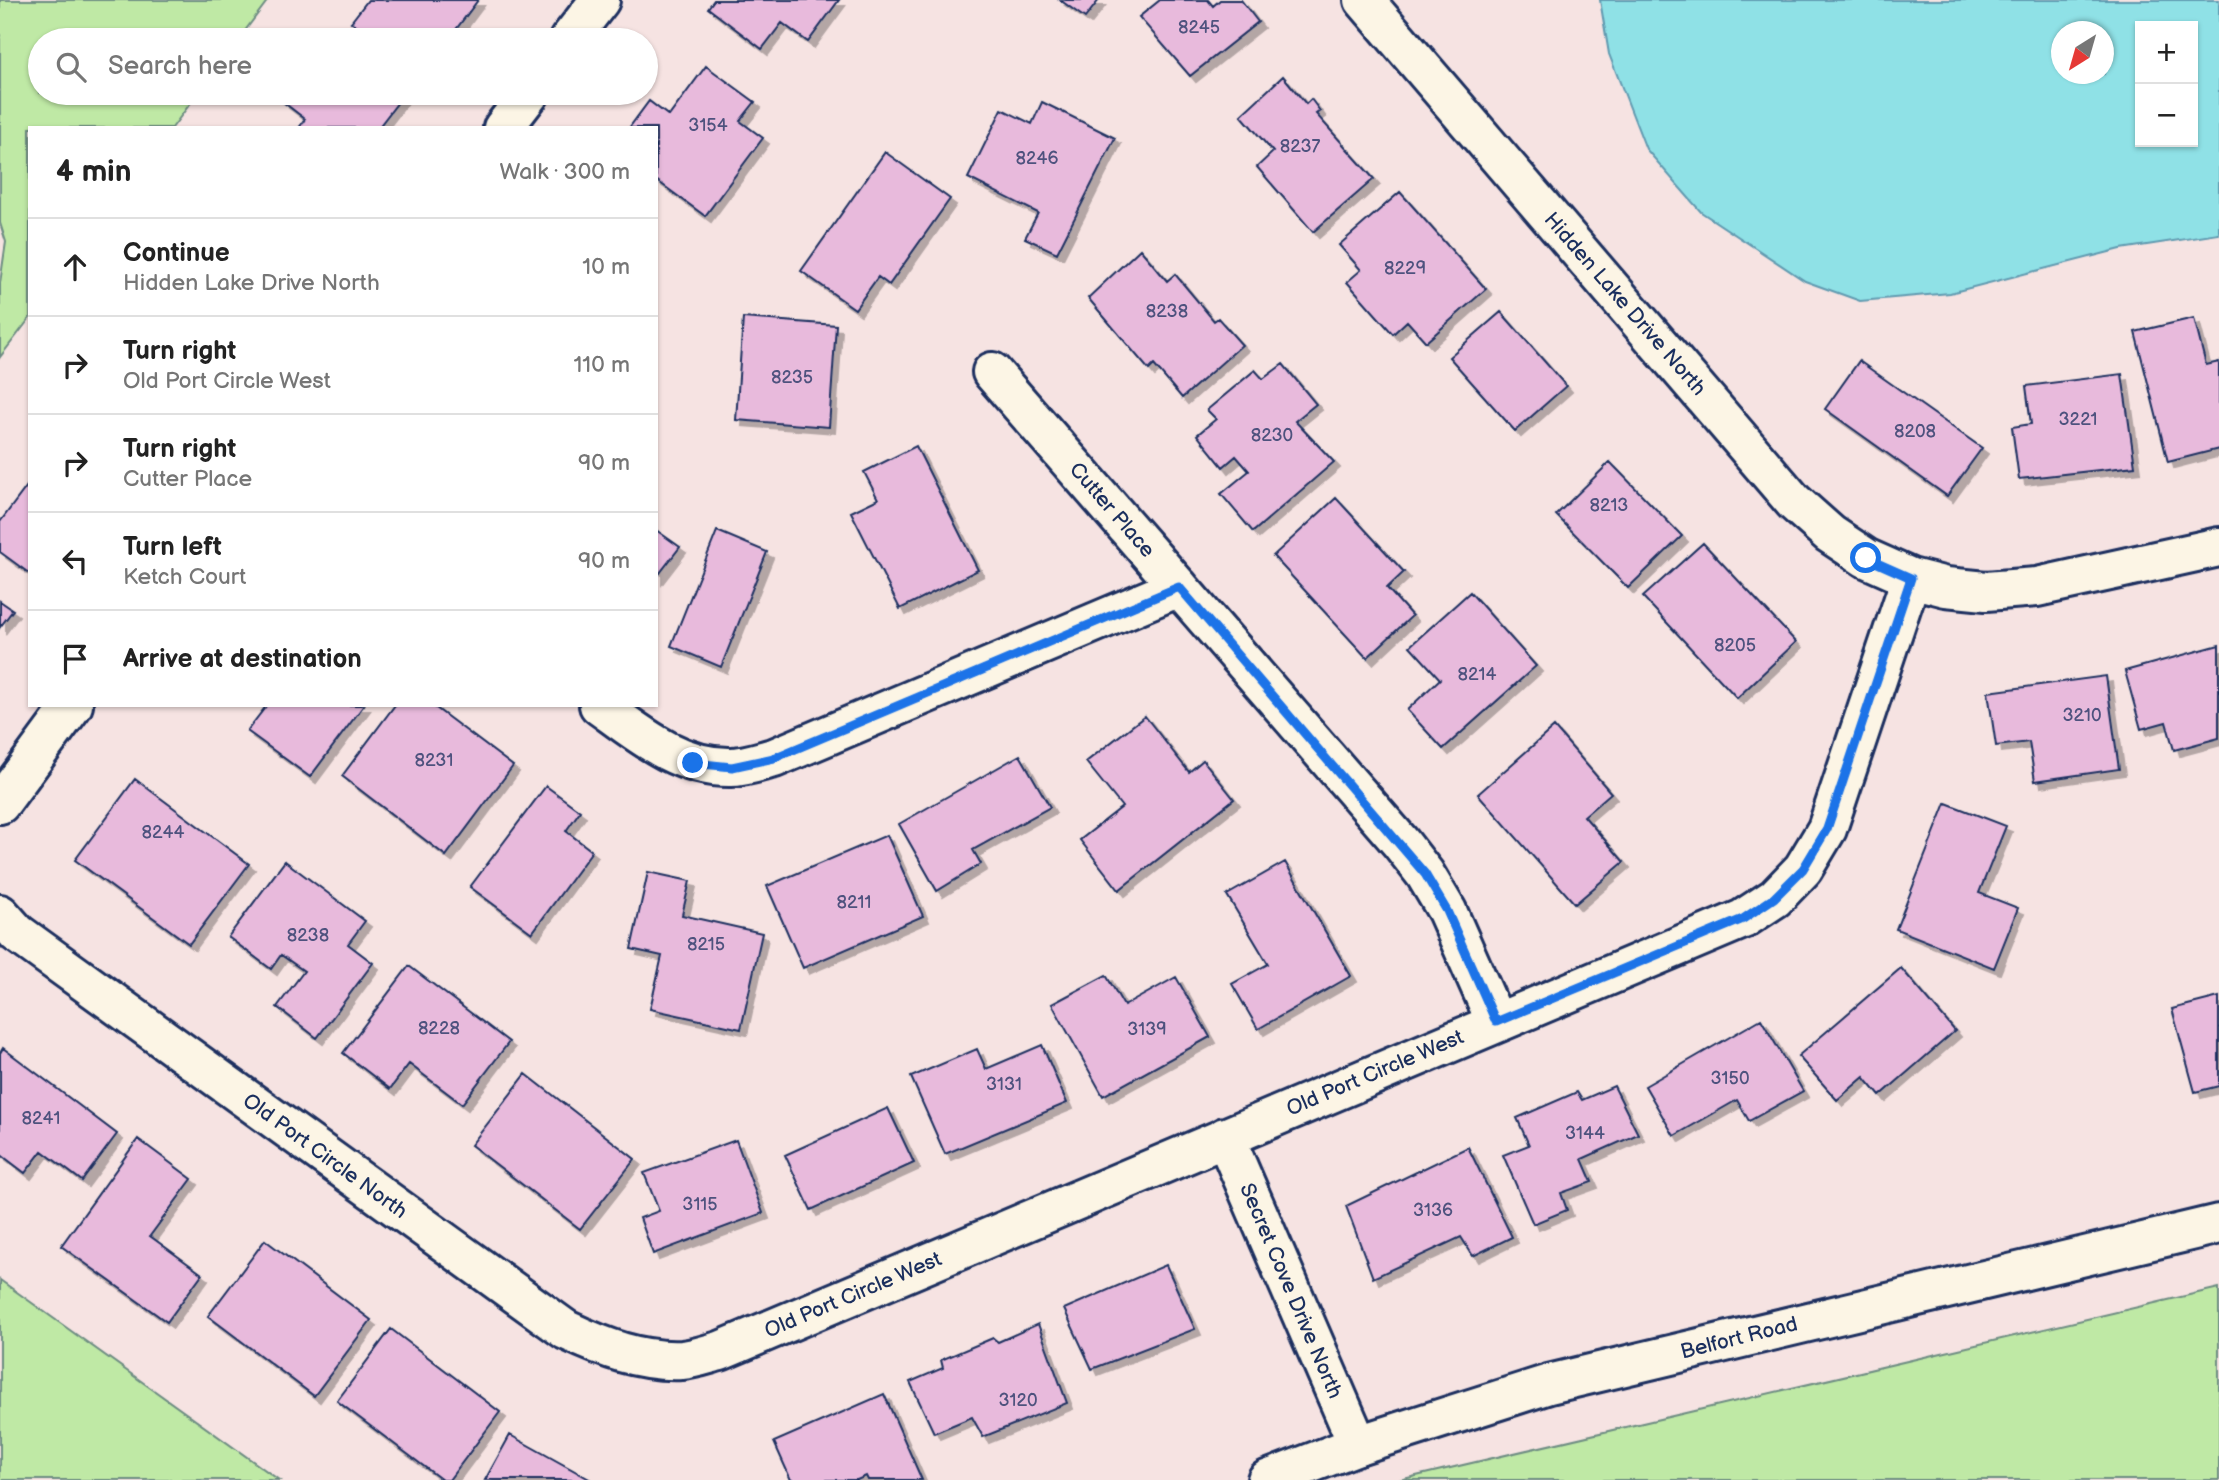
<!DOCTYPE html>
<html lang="en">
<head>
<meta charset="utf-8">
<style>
  :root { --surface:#fff; --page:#f6f6f6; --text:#222; --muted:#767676; --line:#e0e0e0 }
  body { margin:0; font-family:"Balsamiq Sans",sans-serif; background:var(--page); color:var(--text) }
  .controls { position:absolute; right:21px; top:21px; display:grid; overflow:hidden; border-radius:0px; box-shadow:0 2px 5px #0004 }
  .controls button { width:63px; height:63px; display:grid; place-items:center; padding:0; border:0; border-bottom:2px solid var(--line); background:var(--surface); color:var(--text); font:35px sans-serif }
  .compass { position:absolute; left:2051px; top:21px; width:63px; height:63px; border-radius:50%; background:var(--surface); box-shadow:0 2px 5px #0004; rotate:217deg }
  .stop { position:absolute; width:21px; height:21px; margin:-16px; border:5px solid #1a73e8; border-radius:50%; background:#fff }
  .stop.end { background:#1a73e8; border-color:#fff; box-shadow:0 2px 7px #0008 }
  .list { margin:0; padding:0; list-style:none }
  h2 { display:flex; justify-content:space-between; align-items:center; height:91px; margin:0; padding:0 28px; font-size:30px }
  h2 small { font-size:23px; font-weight:400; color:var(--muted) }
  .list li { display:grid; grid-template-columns:46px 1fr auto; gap:21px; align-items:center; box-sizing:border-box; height:98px; padding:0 28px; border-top:2px solid var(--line) }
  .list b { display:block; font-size:26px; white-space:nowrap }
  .list p { margin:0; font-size:23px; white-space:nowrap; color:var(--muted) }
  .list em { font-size:23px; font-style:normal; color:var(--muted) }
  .icon { flex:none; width:38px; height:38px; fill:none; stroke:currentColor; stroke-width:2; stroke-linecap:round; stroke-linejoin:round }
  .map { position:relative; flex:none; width:2219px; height:1480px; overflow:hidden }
  .search { position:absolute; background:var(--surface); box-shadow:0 2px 5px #0004; left:28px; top:28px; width:630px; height:77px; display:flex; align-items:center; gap:18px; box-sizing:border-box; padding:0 24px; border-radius:38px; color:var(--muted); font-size:26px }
  .panel { position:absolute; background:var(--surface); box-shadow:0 2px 5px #0004; left:28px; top:126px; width:630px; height:581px; border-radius:0px }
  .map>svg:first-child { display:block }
</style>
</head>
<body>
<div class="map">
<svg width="2219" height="1480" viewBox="0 0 2219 1480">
  <defs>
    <filter id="shadow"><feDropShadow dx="6" dy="6" stdDeviation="0" flood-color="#0004"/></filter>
  </defs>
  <rect width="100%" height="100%" fill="#f6e3e2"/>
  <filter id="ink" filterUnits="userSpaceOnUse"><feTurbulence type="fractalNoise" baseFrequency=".0143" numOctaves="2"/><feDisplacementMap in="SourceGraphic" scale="14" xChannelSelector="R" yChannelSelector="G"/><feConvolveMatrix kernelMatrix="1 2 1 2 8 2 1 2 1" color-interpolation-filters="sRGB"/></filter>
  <g filter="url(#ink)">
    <path fill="#bfe9a5" stroke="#6d8c82" stroke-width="2" d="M0,0H268L238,40H40V93H198L172,128H30V318L0,357V283L6,242L0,223Z
      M0,1280L279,1480H0Z
      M2219,1288V1480H1399Z"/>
    <path fill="#8fe1e6" stroke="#619ab0" stroke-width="2" fill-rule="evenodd" d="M1600,0H2219V234L2121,249L1950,293L1860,301L1805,281L1701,212L1646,149L1609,54ZM2140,26H2193V142H2140ZM2062,32H2104V74H2062Z"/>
    <path fill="#e8badc" stroke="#1b2f5e" stroke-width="2" filter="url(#shadow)" d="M368,0H478L448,40H375L351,22Z
      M714,0H839L808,42L782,23L762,49L708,8Z
      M1060,0H1099L1085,18Z
      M1160,0H1208L1213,6L1220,0H1241L1258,22L1190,76L1139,17Z
      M706,66L755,102L740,121L763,138L705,216L656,180V128H629L649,101L669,116Z
      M1283,76L1306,104L1311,99L1320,111L1316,114L1374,179L1313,232L1257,167L1273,152L1241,115Z
      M290,93H405L378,128H299L305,119L283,102Z
      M1042,102L1115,138L1057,253L1025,238L1038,213L968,178L1002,109L1032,124Z
      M885,152L950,199L889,285L878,277L855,309L801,271Z
      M1400,192L1486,289L1426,342L1407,321L1393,334L1347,282L1361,270L1339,245Z
      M1140,249L1167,281L1175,274L1214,321L1218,318L1242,345L1182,398L1154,365L1149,370L1088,298Z
      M1501,312L1566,386L1515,431L1449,357Z
      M743,318L836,325L829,427L736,420Z
      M2194,318L2206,365L2219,362V449L2168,462L2135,332Z
      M1859,361L1982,448L1947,496L1825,409Z
      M1283,364L1316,404L1295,421L1334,462L1253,532L1221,494L1249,471L1236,456L1223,467L1197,435L1216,419L1207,410L1255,370L1263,379Z
      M2122,374L2135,466L2019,479L2012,427L2031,424L2026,386Z
      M916,446L978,570L900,609L851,512L878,499L864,472Z
      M1610,462L1682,536L1628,588L1556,515Z
      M30,482V574L0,552V522Z
      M1336,498L1404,572L1387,588L1412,616L1367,658L1273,556Z
      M656,530L680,547L656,578Z
      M717,531L767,552L721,667L671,646Z
      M1703,543L1796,642L1737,698L1643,597Z
      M1470,592L1536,666L1443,749L1407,710L1440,679L1410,646Z
      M0,601L13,610L0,627Z
      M2219,645V738L2174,750L2166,722L2141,729L2125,671Z
      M2106,676L2119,769L2035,781L2029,742L1996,746L1988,692Z
      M267,705H364L310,777L247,731Z
      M395,705H432L513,766L446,856L342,776Z
      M1145,716L1189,772L1203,760L1234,799L1119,890L1080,840L1122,807L1086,762Z
      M1554,727L1611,793L1584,816L1624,862L1575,904L1478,794Z
      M1020,755L1050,807L973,850L981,864L937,891L899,824Z
      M135,779L249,864L189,944L75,860Z
      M546,786L580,811L566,831L592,851L532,933L470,887Z
      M1946,803L2006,826L1979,893L2018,908L1994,968L1896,929Z
      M887,835L923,916L803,968L767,886Z
      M285,861L365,921L348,944L373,963L317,1038L277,1007L304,971L281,955L271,969L228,937Z
      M1285,862L1351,976L1258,1029L1232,984L1268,964L1227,895Z
      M648,872L690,881L682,915L762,933L741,1029L650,1009L662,956L631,949Z
      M409,966L509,1042L462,1104L409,1064L390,1089L343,1053Z
      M1901,968L1955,1031L1880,1096L1864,1077L1837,1100L1798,1056Z
      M1106,975L1124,1006L1176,977L1210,1037L1103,1096L1052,1004Z
      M2219,997V1086L2195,1092L2172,1009Z
      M1761,1019L1803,1091L1749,1121L1737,1100L1674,1136L1645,1086Z
      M1042,1045L1067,1103L945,1154L911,1077L977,1049L986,1069Z
      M3,1048L117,1134L82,1181L42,1151L25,1173L0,1154V1053Z
      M526,1074L635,1159L580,1229L471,1145Z
      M1614,1086L1638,1134L1582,1159L1592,1182L1561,1193L1567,1210L1533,1224L1503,1155L1529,1145L1517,1118L1577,1092L1582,1100Z
      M888,1108L914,1163L811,1210L785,1155Z
      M138,1139L192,1179L150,1236L202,1274L167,1322L61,1246Z
      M736,1140L763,1213L653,1254L640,1218L659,1211L644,1173Z
      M1468,1147L1512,1237L1473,1256L1461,1237L1373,1278L1346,1206Z
      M265,1240L371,1320L314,1396L208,1316Z
      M1166,1265L1195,1329L1092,1369L1064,1309Z
      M1038,1324L1067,1403L983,1437L972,1417L934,1433L910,1382L943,1368L941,1360L993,1338L998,1342Z
      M391,1329L500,1412L449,1480H442L337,1401Z
      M884,1394L922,1480H868L866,1476L857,1480H791L774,1442Z
      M510,1435L591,1480H485Z"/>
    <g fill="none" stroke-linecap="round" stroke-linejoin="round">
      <defs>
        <path id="street" d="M1364,0L1794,502L1830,534L1866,558L1911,578L1946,587L1986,591L2037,587L2219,547
          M569,40L600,0
          M503,128L530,93
          M992,372L1401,843L1425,874L1447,911L1496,1022
          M599,705C639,734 679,768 731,767C745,767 761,761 774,758L1179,587
          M0,804L73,705
          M0,914L17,933L566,1330C604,1348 640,1362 682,1360C695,1359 708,1354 720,1351L1743,919L1775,898L1803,869L1827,829L1911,578
          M1225,1137L1358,1445"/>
        <path id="secondary" d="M1267,1480L1358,1445L1549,1384L2219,1224"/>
      </defs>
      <use href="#street" stroke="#1b2f5e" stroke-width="44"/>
      <use href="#secondary" stroke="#1b2f5e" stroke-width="44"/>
      <use href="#street" stroke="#fcf5e5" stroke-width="38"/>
      <use href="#secondary" stroke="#fcf5e5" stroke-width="38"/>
    </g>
  </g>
  <g fill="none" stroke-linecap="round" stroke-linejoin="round" filter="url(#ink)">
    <path stroke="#1a73e8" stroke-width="9" d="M693,763L732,767L774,758L1179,587L1425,874L1447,911L1496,1022L1743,919L1774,898L1803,869L1827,829L1911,578L1866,558"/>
  </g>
  <g text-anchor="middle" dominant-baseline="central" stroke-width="7" stroke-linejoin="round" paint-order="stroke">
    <g font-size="18" fill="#4e527e">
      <text x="1199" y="27">8245</text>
      <text x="708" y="125">3154</text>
      <text x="1300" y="146">8237</text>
      <text x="1037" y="158">8246</text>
      <text x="1405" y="268">8229</text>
      <text x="1167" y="311">8238</text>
      <text x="792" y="377">8235</text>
      <text x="2078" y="419">3221</text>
      <text x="1915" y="431">8208</text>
      <text x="1272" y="435">8230</text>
      <text x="1609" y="505">8213</text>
      <text x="1735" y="645">8205</text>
      <text x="1477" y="674">8214</text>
      <text x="2082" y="715">3210</text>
      <text x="434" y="760">8231</text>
      <text x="163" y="832">8244</text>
      <text x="854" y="902">8211</text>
      <text x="308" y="935">8238</text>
      <text x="706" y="944">8215</text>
      <text x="439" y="1028">8228</text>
      <text x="1147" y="1029">3139</text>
      <text x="1730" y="1078">3150</text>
      <text x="1004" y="1084">3131</text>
      <text x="41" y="1118">8241</text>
      <text x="1585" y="1133">3144</text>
      <text x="700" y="1204">3115</text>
      <text x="1433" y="1210">3136</text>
      <text x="1018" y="1400">3120</text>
    </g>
    <g font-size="21" fill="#1b2f5e" stroke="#fcf5e5">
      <text transform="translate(1625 304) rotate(49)">Hidden Lake Drive North</text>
      <text transform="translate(1112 510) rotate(49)">Cutter Place</text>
      <text transform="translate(1375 1073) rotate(-23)">Old Port Circle West</text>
      <text transform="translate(325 1156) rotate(36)">Old Port Circle North</text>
      <text transform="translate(1291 1291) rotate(67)">Secret Cove Drive North</text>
      <text transform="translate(853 1295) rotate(-23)">Old Port Circle West</text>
      <text transform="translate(1739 1338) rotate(-14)">Belfort Road</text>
    </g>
  </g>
</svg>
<div class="controls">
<button>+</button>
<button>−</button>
</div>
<svg class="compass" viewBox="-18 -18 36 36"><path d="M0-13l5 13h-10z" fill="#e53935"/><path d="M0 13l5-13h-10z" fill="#767676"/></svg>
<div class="stop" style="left:1866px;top:558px"></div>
<div class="stop end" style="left:693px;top:763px"></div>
<div class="search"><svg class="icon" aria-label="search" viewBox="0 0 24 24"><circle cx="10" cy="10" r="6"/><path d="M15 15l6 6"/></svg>Search here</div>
<section class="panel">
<h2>4 min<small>Walk · 300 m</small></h2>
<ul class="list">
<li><svg class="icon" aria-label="ahead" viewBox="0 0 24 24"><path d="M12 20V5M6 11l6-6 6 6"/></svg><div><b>Continue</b><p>Hidden Lake Drive North</p></div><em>10 m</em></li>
<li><svg class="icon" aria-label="right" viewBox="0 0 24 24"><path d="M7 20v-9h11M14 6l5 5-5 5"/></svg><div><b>Turn right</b><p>Old Port Circle West</p></div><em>110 m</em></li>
<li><svg class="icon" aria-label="right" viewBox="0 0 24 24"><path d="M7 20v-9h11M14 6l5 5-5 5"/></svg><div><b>Turn right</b><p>Cutter Place</p></div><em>90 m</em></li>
<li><svg class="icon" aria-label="left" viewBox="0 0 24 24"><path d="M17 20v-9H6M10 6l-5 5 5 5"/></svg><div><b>Turn left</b><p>Ketch Court</p></div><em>90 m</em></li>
<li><svg class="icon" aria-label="arrive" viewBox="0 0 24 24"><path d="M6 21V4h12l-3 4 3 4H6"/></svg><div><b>Arrive at destination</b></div></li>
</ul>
</section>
</div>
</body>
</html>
